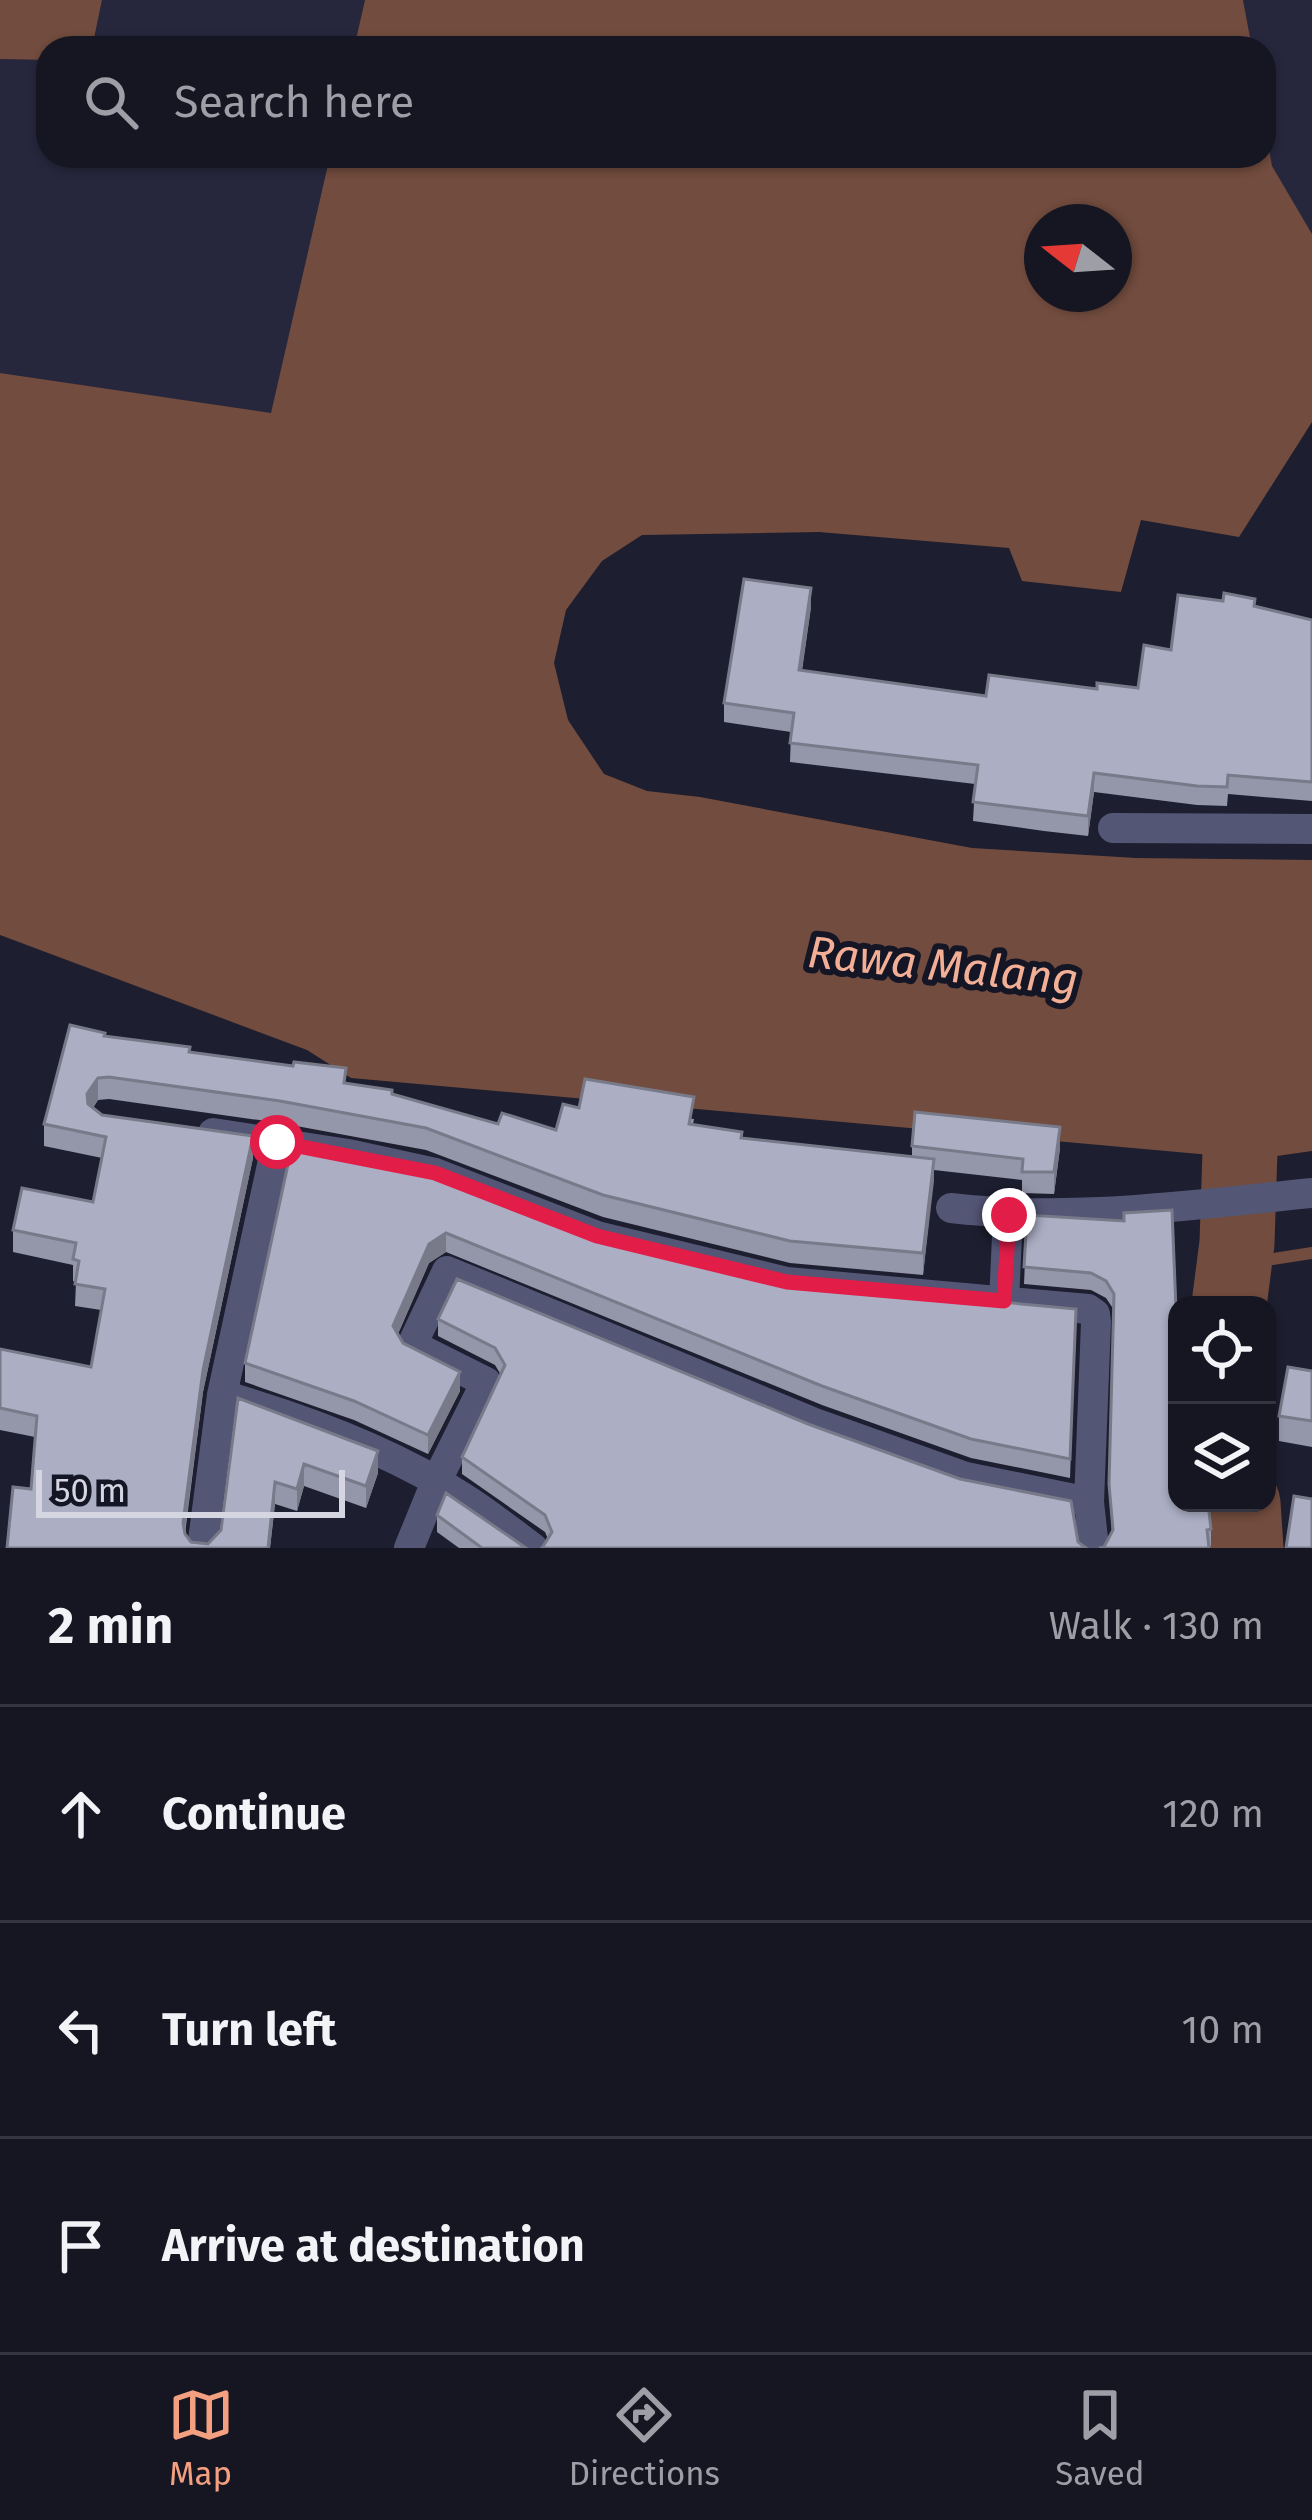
<!DOCTYPE html>
<html lang="en">
<head>
<meta charset="utf-8">
<style>
  :root { --surface:#161623; --page:#1f1f2b; --text:#f1f3f6; --muted:#9e9fa6; --line:#353541; --accent:#f2a080 }
  body { margin:0; font-family:"Fira Sans",sans-serif; background:var(--page); color:var(--text) }
  .controls { position:absolute; right:36px; bottom:36px; display:grid; overflow:hidden; border-radius:24px; box-shadow:0 3px 9px #0004 }
  .controls button { width:108px; height:108px; display:grid; place-items:center; padding:0; border:0; border-bottom:3px solid var(--line); background:var(--surface); color:var(--text); font:60px sans-serif }
  .compass { position:absolute; left:1024px; top:204px; width:108px; height:108px; border-radius:50%; background:var(--surface); box-shadow:0 3px 9px #0004; rotate:287deg }
  .scale { position:absolute; left:36px; bottom:30px; width:309px; box-sizing:border-box; padding-left:12px; border:6px solid #d5d6e1; border-top:0; font-size:33px; line-height:42px; white-space:nowrap; color:#d5d6e1; -webkit-text-stroke:9px #141525; paint-order:stroke }
  .stop { position:absolute; width:36px; height:36px; margin:-27px; border:9px solid #e11d48; border-radius:50%; background:#fff }
  .stop.end { background:#e11d48; border-color:#fff; box-shadow:0 3px 12px #0008 }
  .list { margin:0; padding:0; list-style:none }
  h2 { display:flex; justify-content:space-between; align-items:center; height:156px; margin:0; padding:0 48px; font-size:51px }
  h2 small { font-size:39px; font-weight:400; color:var(--muted) }
  .list li { display:grid; grid-template-columns:78px 1fr auto; gap:36px; align-items:center; box-sizing:border-box; height:216px; padding:0 48px; border-top:3px solid var(--line) }
  .list b { display:block; font-size:45px; white-space:nowrap }
  .list em { font-size:39px; font-style:normal; color:var(--muted) }
  .icon { flex:none; width:66px; height:66px; fill:none; stroke:currentColor; stroke-width:2; stroke-linecap:round; stroke-linejoin:round }
  .map { position:relative; flex:none; width:1312px; height:1548px; overflow:hidden }
  .search { position:absolute; background:var(--surface); box-shadow:0 3px 9px #0004; left:36px; right:36px; top:36px; height:132px; display:flex; align-items:center; gap:30px; box-sizing:border-box; padding:0 42px; border-radius:36px; color:var(--muted); font-size:45px }
  .sheet { height:804px; background:var(--surface) }
  nav { display:flex; justify-content:space-around; align-items:center; box-sizing:border-box; height:168px; border-top:3px solid var(--line); background:var(--surface); font-size:33px; color:var(--muted) }
  nav a { display:grid; justify-items:center; gap:6px }
  nav .on { color:var(--accent) }
  .map>svg:first-child { display:block }
</style>
</head>
<body>
<div class="map">
<svg width="1312" height="1548" viewBox="0 0 1312 1548">
  <rect width="100%" height="100%" fill="#1d1e2f"/>
  <path fill="#26273d" d="M102,0H365L354,48H92Z
    M1243,0H1312V234L1271,165L1264,121V48H1252Z
    M0,59L48,60V156H330L272,414L0,373Z"/>
  <path fill="#724c3e" fill-rule="evenodd" d="M0,0H102L92,48H48V60L0,59Z
    M365,0H1243L1252,48H354Z
    M1264,121L1272,166L1312,234V422L1239,537L1141,520L1121,592L1022,581L1009,548L819,532L642,535L602,561L566,610L554,663L568,720L604,774L647,791L700,797L972,848L1136,858L1312,860V1151L1255,1159L351,1078L307,1050L0,935V373L271,413L330,156H1264ZM1042,222H1114V294H1042Z"/>
  <g fill="none" stroke-linecap="round" stroke-linejoin="round">
    <path stroke="#724c3e" stroke-width="12" d="M1234,1265L1312,1253"/>
    <path stroke="#724c3e" stroke-width="75" d="M1229,1305L1237,1243L1243,1056
      M1243,1503L1246,1548"/>
    <path stroke="#545676" stroke-width="30" d="M1113,828L1312,829
      M213,1133L348,1154L435,1173L597,1236L787,1282L1088,1309L1095,1314L1096,1322L1089,1502L1094,1548
      M951,1208C1072,1222 1192,1205 1312,1193
      M1004,1301L1008,1215
      M222,1395C305,1419 392,1451 464,1498C488,1513 510,1531 533,1548
      M202,1548L222,1395L277,1142
      M409,1548L436,1482L486,1382L412,1345L447,1271L815,1423L966,1477L1089,1502"/>
  </g>
  <path fill="#9496a9" d="M1255,606L1312,620V801L1228,794L1227,806L1197,805L1094,792L1088,836L1044,831L973,821L975,784L790,762L791,732L724,722V703L811,607L802,671L986,696L1138,688L1171,650Z
    M105,1036L346,1083L498,1124L556,1130L579,1108L694,1119L693,1124L742,1138L912,1157V1146L1060,1148L1054,1194L1022,1193V1180L934,1170L923,1275L790,1263L603,1217L426,1150L280,1123L109,1099L98,1100L93,1108L102,1115L253,1158L203,1392L185,1534L191,1542L208,1544L221,1530L238,1398L378,1473L366,1508L304,1486L297,1511L275,1504L270,1548H7L31,1489L35,1437L0,1430V1349L91,1367L101,1310L75,1306L76,1282L73,1281V1265L13,1252V1230L93,1202L102,1158L44,1146V1124Z
    M292,1146L592,1236L785,1282L1076,1309L1070,1478L971,1458L822,1405L446,1252L429,1263L398,1334L403,1343L460,1391L428,1454L354,1420L245,1382V1363Z
    M1027,1215L1124,1221L1177,1503L1211,1529V1546L1104,1547L1112,1533L1109,1484L1114,1310L1106,1298L1091,1290L1024,1284Z
    M438,1319L808,1424L548,1539L545,1532L462,1474V1457L501,1375L495,1365L438,1336Z
    M1312,1371V1447L1279,1441V1416Z
    M437,1515L526,1548H459L437,1532Z"/>
  <path fill="#787a89" d="M811,588V607L799,689V670Z
    M1094,773V792L1088,836V816Z
    M98,1078V1100L87,1116V1094Z
    M1060,1127V1148L1054,1194V1172Z
    M253,1136V1158L203,1392L183,1545V1523L203,1370Z
    M934,1159V1181L923,1275V1253Z
    M446,1233V1252L429,1263L393,1345V1326L429,1244Z
    M460,1372V1391L428,1454V1435Z
    M378,1451V1473L366,1508V1486Z
    M304,1464V1486L297,1511V1489Z
    M275,1482V1504L270,1548H268Z"/>
  <path fill="#acafc4" stroke="#787a89" stroke-width="3" d="M744,579L811,588L799,670L986,696L989,675L1097,689V683L1138,688L1144,645L1171,650L1178,595L1223,601L1224,593L1255,599L1254,606L1312,620V782L1228,775L1227,787L1197,786L1094,773L1088,816L973,802L978,765L790,743L794,713L724,703Z
    M70,1025L105,1033L104,1036L190,1047L189,1052L293,1066L294,1062L346,1068L344,1083L392,1090V1094L498,1124L502,1113L556,1130L563,1104L579,1108L585,1079L694,1097L689,1124L742,1132L741,1138L934,1159L923,1253L790,1241L603,1195L426,1128L280,1101L109,1077L98,1078L87,1094L88,1104L102,1115L253,1136L203,1370L183,1523L185,1534L191,1542L208,1544L221,1530L238,1398L378,1451L366,1486L304,1464L297,1489L275,1482L268,1548H7L13,1487L31,1489L37,1416L0,1408V1349L91,1367L105,1289L75,1284L79,1261L73,1259L76,1243L13,1230L22,1188L93,1202L106,1137L44,1124Z
    M915,1112L1060,1127L1054,1172H1022L1023,1159L912,1146Z
    M292,1146L417,1169L592,1236L785,1282L1076,1309L1070,1459L971,1439L822,1386L446,1233L429,1244L393,1326L403,1343L460,1372L428,1435L354,1401L245,1363Z
    M1172,1210L1177,1334V1503H1208L1211,1529L1207,1530L1209,1548H1099L1104,1547L1113,1530L1109,1484L1114,1294L1106,1281L1091,1273L1024,1267L1027,1215L1124,1221V1213Z
    M457,1279L808,1424L960,1479L1071,1501L1078,1542L1086,1548H542L552,1532L545,1515L462,1457L505,1365L495,1348L438,1319Z
    M1288,1367L1312,1371V1421L1279,1416Z
    M446,1493L526,1548H482L437,1515Z
    M1294,1496L1312,1499V1548H1286Z"/>
  <g fill="none" stroke-linecap="round" stroke-linejoin="round">
    <path stroke="#e11d48" stroke-width="15" d="M277,1142L435,1173L597,1236L787,1282L1004,1301L1009,1215"/>
  </g>
  <g text-anchor="middle" dominant-baseline="central" stroke-width="12" stroke-linejoin="round" paint-order="stroke">
    <g font-size="45" font-style="italic" fill="#f2af96" stroke="#141525">
      <text transform="translate(943 966) rotate(6)">Rawa Malang</text>
    </g>
  </g>
</svg>
<div class="controls">
<button><svg class="icon" aria-label="locate" viewBox="0 0 24 24"><circle cx="12" cy="12" r="6"/><path d="M12 2v4M12 18v4M2 12h4M18 12h4"/></svg></button>
<button><svg class="icon" aria-label="layers" viewBox="0 0 24 24"><path d="M12 4l9 5-9 5-9-5zM3 14l9 5 9-5"/></svg></button>
</div>
<svg class="compass" viewBox="-18 -18 36 36"><path d="M0-13l5 13h-10z" fill="#e53935"/><path d="M0 13l5-13h-10z" fill="#9e9fa6"/></svg>
<div class="scale">50 m</div>
<div class="stop" style="left:277px;top:1142px"></div>
<div class="stop end" style="left:1009px;top:1215px"></div>
<div class="search"><svg class="icon" aria-label="search" viewBox="0 0 24 24"><circle cx="10" cy="10" r="6"/><path d="M15 15l6 6"/></svg>Search here</div>
</div>
<section class="sheet">
<h2>2 min<small>Walk · 130 m</small></h2>
<ul class="list">
<li><svg class="icon" aria-label="ahead" viewBox="0 0 24 24"><path d="M12 20V5M6 11l6-6 6 6"/></svg><div><b>Continue</b></div><em>120 m</em></li>
<li><svg class="icon" aria-label="left" viewBox="0 0 24 24"><path d="M17 20v-9H6M10 6l-5 5 5 5"/></svg><div><b>Turn left</b></div><em>10 m</em></li>
<li><svg class="icon" aria-label="arrive" viewBox="0 0 24 24"><path d="M6 21V4h12l-3 4 3 4H6"/></svg><div><b>Arrive at destination</b></div></li>
</ul>
</section>
<nav>
<a class="on"><svg class="icon" aria-label="map" viewBox="0 0 24 24"><path d="M3 6l6-2 6 2 6-2v14l-6 2-6-2-6 2zM9 4v14M15 6v14"/></svg>Map</a>
<a><svg class="icon" aria-label="directions" viewBox="0 0 24 24"><path d="M12 3l9 9-9 9-9-9zM9 14v-3h6M13 9l2 2-2 2"/></svg>Directions</a>
<a><svg class="icon" aria-label="saved" viewBox="0 0 24 24"><path d="M7 4h10v16l-5-4-5 4z"/></svg>Saved</a>
</nav>
</body>
</html>
